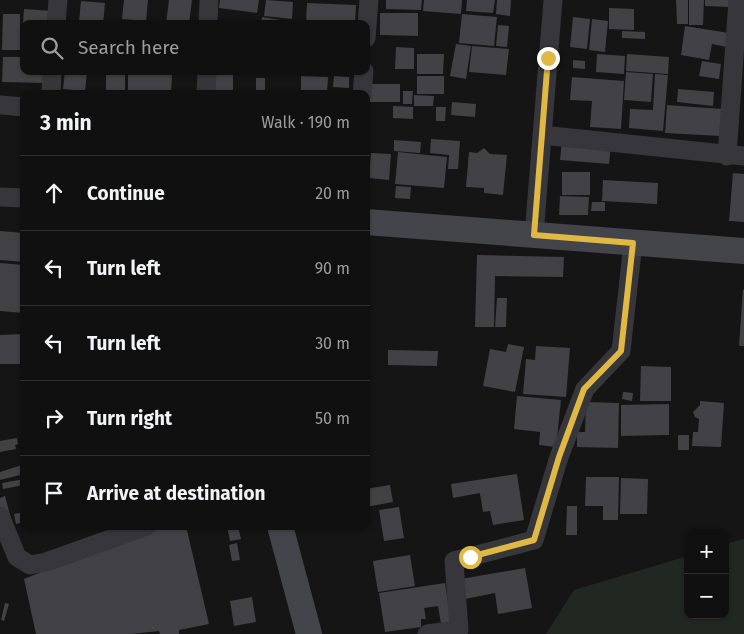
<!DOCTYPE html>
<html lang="en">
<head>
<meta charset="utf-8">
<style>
  :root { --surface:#101010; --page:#191919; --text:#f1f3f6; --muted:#9c9d9f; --line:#303030 }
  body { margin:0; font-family:"Fira Sans",sans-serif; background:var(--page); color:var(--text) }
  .controls { position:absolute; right:15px; bottom:15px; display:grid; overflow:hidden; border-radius:10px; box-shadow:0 1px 4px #0004 }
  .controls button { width:45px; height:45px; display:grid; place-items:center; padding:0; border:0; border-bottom:1px solid var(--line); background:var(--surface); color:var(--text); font:25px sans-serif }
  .stop { position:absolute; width:15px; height:15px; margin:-11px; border:4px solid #dfb944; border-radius:50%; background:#fff }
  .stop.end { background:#dfb944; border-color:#fff; box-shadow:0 1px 5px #0008 }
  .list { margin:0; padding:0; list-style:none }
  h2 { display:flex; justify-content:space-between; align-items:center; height:65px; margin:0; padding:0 20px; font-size:21px }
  h2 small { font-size:16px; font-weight:400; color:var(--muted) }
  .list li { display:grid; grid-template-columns:32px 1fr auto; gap:15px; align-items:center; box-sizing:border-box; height:75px; padding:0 20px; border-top:1px solid var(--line) }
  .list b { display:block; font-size:19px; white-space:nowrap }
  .list em { font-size:16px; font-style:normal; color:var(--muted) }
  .icon { flex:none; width:28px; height:28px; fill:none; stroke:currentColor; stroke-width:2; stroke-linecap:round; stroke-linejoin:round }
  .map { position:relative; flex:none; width:744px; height:634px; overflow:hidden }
  .search { position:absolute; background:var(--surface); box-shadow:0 1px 4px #0004; left:20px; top:20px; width:350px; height:55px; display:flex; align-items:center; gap:12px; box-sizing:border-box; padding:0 18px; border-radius:10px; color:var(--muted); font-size:19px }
  .panel { position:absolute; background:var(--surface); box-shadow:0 1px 4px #0004; left:20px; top:90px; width:350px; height:440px; border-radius:10px }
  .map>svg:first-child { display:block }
</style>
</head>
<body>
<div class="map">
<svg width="744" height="634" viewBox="0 0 744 634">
  <rect width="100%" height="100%" fill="#151516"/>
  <path fill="#212822" d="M744,539V634H546L574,590L688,556V615H725V544Z"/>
  <path fill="#424246" d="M124,0H148L146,21L122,19Z
    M169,0H192L189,24H166Z
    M220,0H259L257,13L219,8Z
    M266,0L293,2L292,19L264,16Z
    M386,0H422L421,10L386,9Z
    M424,0H462L461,14L423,11Z
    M467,0H495L493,13L466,11Z
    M497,0H511L510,16L496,14Z
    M676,0H688V24H677Z
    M689,0H704L703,25H689Z
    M705,0H730V7L705,6Z
    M81,1L105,3L103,24L79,21Z
    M307,3L356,5L355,24H306Z
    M609,8L634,9V30L609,29Z
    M24,9L52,11L51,24H23Z
    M380,13H418V36L380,35Z
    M3,14H20V50H2Z
    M462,14L497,17L494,46L459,43Z
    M262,17L281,20L280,24H261Z
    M573,17L590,19L587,49L570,47Z
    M592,19L608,21L605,52L589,50Z
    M498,25L509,26L507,47L496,46Z
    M685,26L729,33L727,47L712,44L709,60L681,55Z
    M622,31L645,32V39L622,38Z
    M456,44L471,46L466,79L450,76Z
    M472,46L509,49L506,75L469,72Z
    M396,47L414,48V69H395Z
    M417,54H444L443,74H417Z
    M597,54L625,56L624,74L596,72Z
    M627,54L669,57L668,74L626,71Z
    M3,57H24V71H47V83L2,82Z
    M573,60L585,61V69L573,68Z
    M702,61L721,64L719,79L699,76Z
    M65,71L87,72L85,91L63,89Z
    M211,71H233V94H211Z
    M301,71H341V75Z
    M626,72L653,74L651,102L624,100Z
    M106,74H125V91H106Z
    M128,74L172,75L171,94H128Z
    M655,74L668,75L663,131L629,128L630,109L653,110Z
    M301,76L328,77L327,94H301Z
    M334,76L349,77V88L333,87Z
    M417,76H444V94H417Z
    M572,77L624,81L621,129L590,127L592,101L570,100Z
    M256,78H265V93L256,94Z
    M370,84H400V102H370Z
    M678,89L714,92L713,106L677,102Z
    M403,91H413L412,104H403Z
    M414,95L434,96L433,106H414Z
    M452,102L476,104L475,117L451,115Z
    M667,105L722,109L720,136L665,133Z
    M393,106L413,107V119L393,118Z
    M436,107H446L445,121H436Z
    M431,139L460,141L458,169H448L449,155L430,153Z
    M394,140L421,142L420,153L394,151Z
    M562,140L611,144L609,164L560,160Z
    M484,148L490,154L507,155L503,195L484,193V188L466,187L469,152L477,153Z
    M398,152L447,157L444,188L395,184Z
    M371,153L391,154L389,180L369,178Z
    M562,172H590V195H562Z
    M733,173L744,174V222L729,221Z
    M603,180L658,183L657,204L602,201Z
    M396,186L411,187L410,199L395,198Z
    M560,196L589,197L588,215H559Z
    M592,202H605V211H591Z
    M0,231L24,233V262L0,260Z
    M477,255L564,257L563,277L495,276L494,327H475Z
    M0,263L24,265V313L0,311Z
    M743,289L744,290V346H739Z
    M497,298H507L506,327H495Z
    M24,334V364H0V335Z
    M508,344L524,347L515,392L483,386L490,349L506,352Z
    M536,346L570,348L566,397L523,394L526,359L535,360Z
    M388,350L438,351L437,366L388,365Z
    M641,366L671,367V401H640Z
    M623,392L633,393L632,401L622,399Z
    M517,396L561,400L556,447L539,445L540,432L514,429Z
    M700,401L724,403L721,447L692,446L693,432H698L699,419L695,417L693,412L700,405Z
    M586,402L619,403L618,448L577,447V432H585Z
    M669,404V435L621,436V405Z
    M678,435H689V450H678Z
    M17,438L18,444L15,445L16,449L0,452V441Z
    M22,465L24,474L0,480V472Z
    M517,474L524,520L493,525L490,511L483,512L480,493L453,498L451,484Z
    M586,477H619L618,520H603V506H585Z
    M621,478L648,479L647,514H620Z
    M24,479V485L3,489L2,483Z
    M390,485L393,502L366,507V489Z
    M5,496L12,522L0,509V498Z
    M567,506H577V535H566Z
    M399,507L404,538L384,541L379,510Z
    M24,512V522L16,524L14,514Z
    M155,526H186L209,624L179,630V634H160L159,631L131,634H36L24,579Z
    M227,526H238L241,539L230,541Z
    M237,543L240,560L232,561L229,545Z
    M410,555L415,586L378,592L373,561Z
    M525,568L532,608L498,614L495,593L465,599L461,579Z
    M445,583L451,623L441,624L438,606L424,608L426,619H421V627L385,632L379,593Z
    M252,597L256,622L234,626L230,601Z
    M5,603L9,604L4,621L1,620Z"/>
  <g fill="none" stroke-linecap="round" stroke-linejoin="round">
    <path stroke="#36363b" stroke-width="19" d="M56,24L58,0
      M208,24L209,0
      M366,38L369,0
      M51,94L52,71
      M206,94L207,71
      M362,94L364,71
      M0,105L24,107
      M542,135L744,156
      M727,156L738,0
      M0,197L24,198
      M534,235L553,0
      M0,516L17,557L30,565L46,562L147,526
      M427,634L459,630L454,561L534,540L559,457L585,389L621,351L633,243"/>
    <path stroke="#44454a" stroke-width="26" d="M366,222L744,251
      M280,526L309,634"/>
  </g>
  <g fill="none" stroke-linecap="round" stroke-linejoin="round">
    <path stroke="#dfb944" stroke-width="6" d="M470,557L534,540L559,457L584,389L621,351L633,243L534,235L548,58"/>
  </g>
</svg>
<div class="controls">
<button>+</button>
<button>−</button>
</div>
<div class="stop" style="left:470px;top:557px"></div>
<div class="stop end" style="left:548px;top:58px"></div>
<div class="search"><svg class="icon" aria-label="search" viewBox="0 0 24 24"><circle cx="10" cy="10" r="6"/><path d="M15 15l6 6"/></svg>Search here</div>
<section class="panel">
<h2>3 min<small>Walk · 190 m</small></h2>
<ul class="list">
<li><svg class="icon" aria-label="ahead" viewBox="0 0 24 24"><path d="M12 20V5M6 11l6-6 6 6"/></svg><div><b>Continue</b></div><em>20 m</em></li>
<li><svg class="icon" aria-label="left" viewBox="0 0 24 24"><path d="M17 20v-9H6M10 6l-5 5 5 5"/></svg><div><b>Turn left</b></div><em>90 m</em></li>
<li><svg class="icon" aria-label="left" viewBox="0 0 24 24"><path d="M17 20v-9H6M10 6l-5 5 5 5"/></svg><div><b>Turn left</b></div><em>30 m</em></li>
<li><svg class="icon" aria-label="right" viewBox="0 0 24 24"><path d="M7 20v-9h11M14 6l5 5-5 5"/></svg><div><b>Turn right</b></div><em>50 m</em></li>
<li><svg class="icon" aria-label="arrive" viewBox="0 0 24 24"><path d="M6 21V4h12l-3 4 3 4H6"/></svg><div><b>Arrive at destination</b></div></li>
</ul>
</section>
</div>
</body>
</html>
